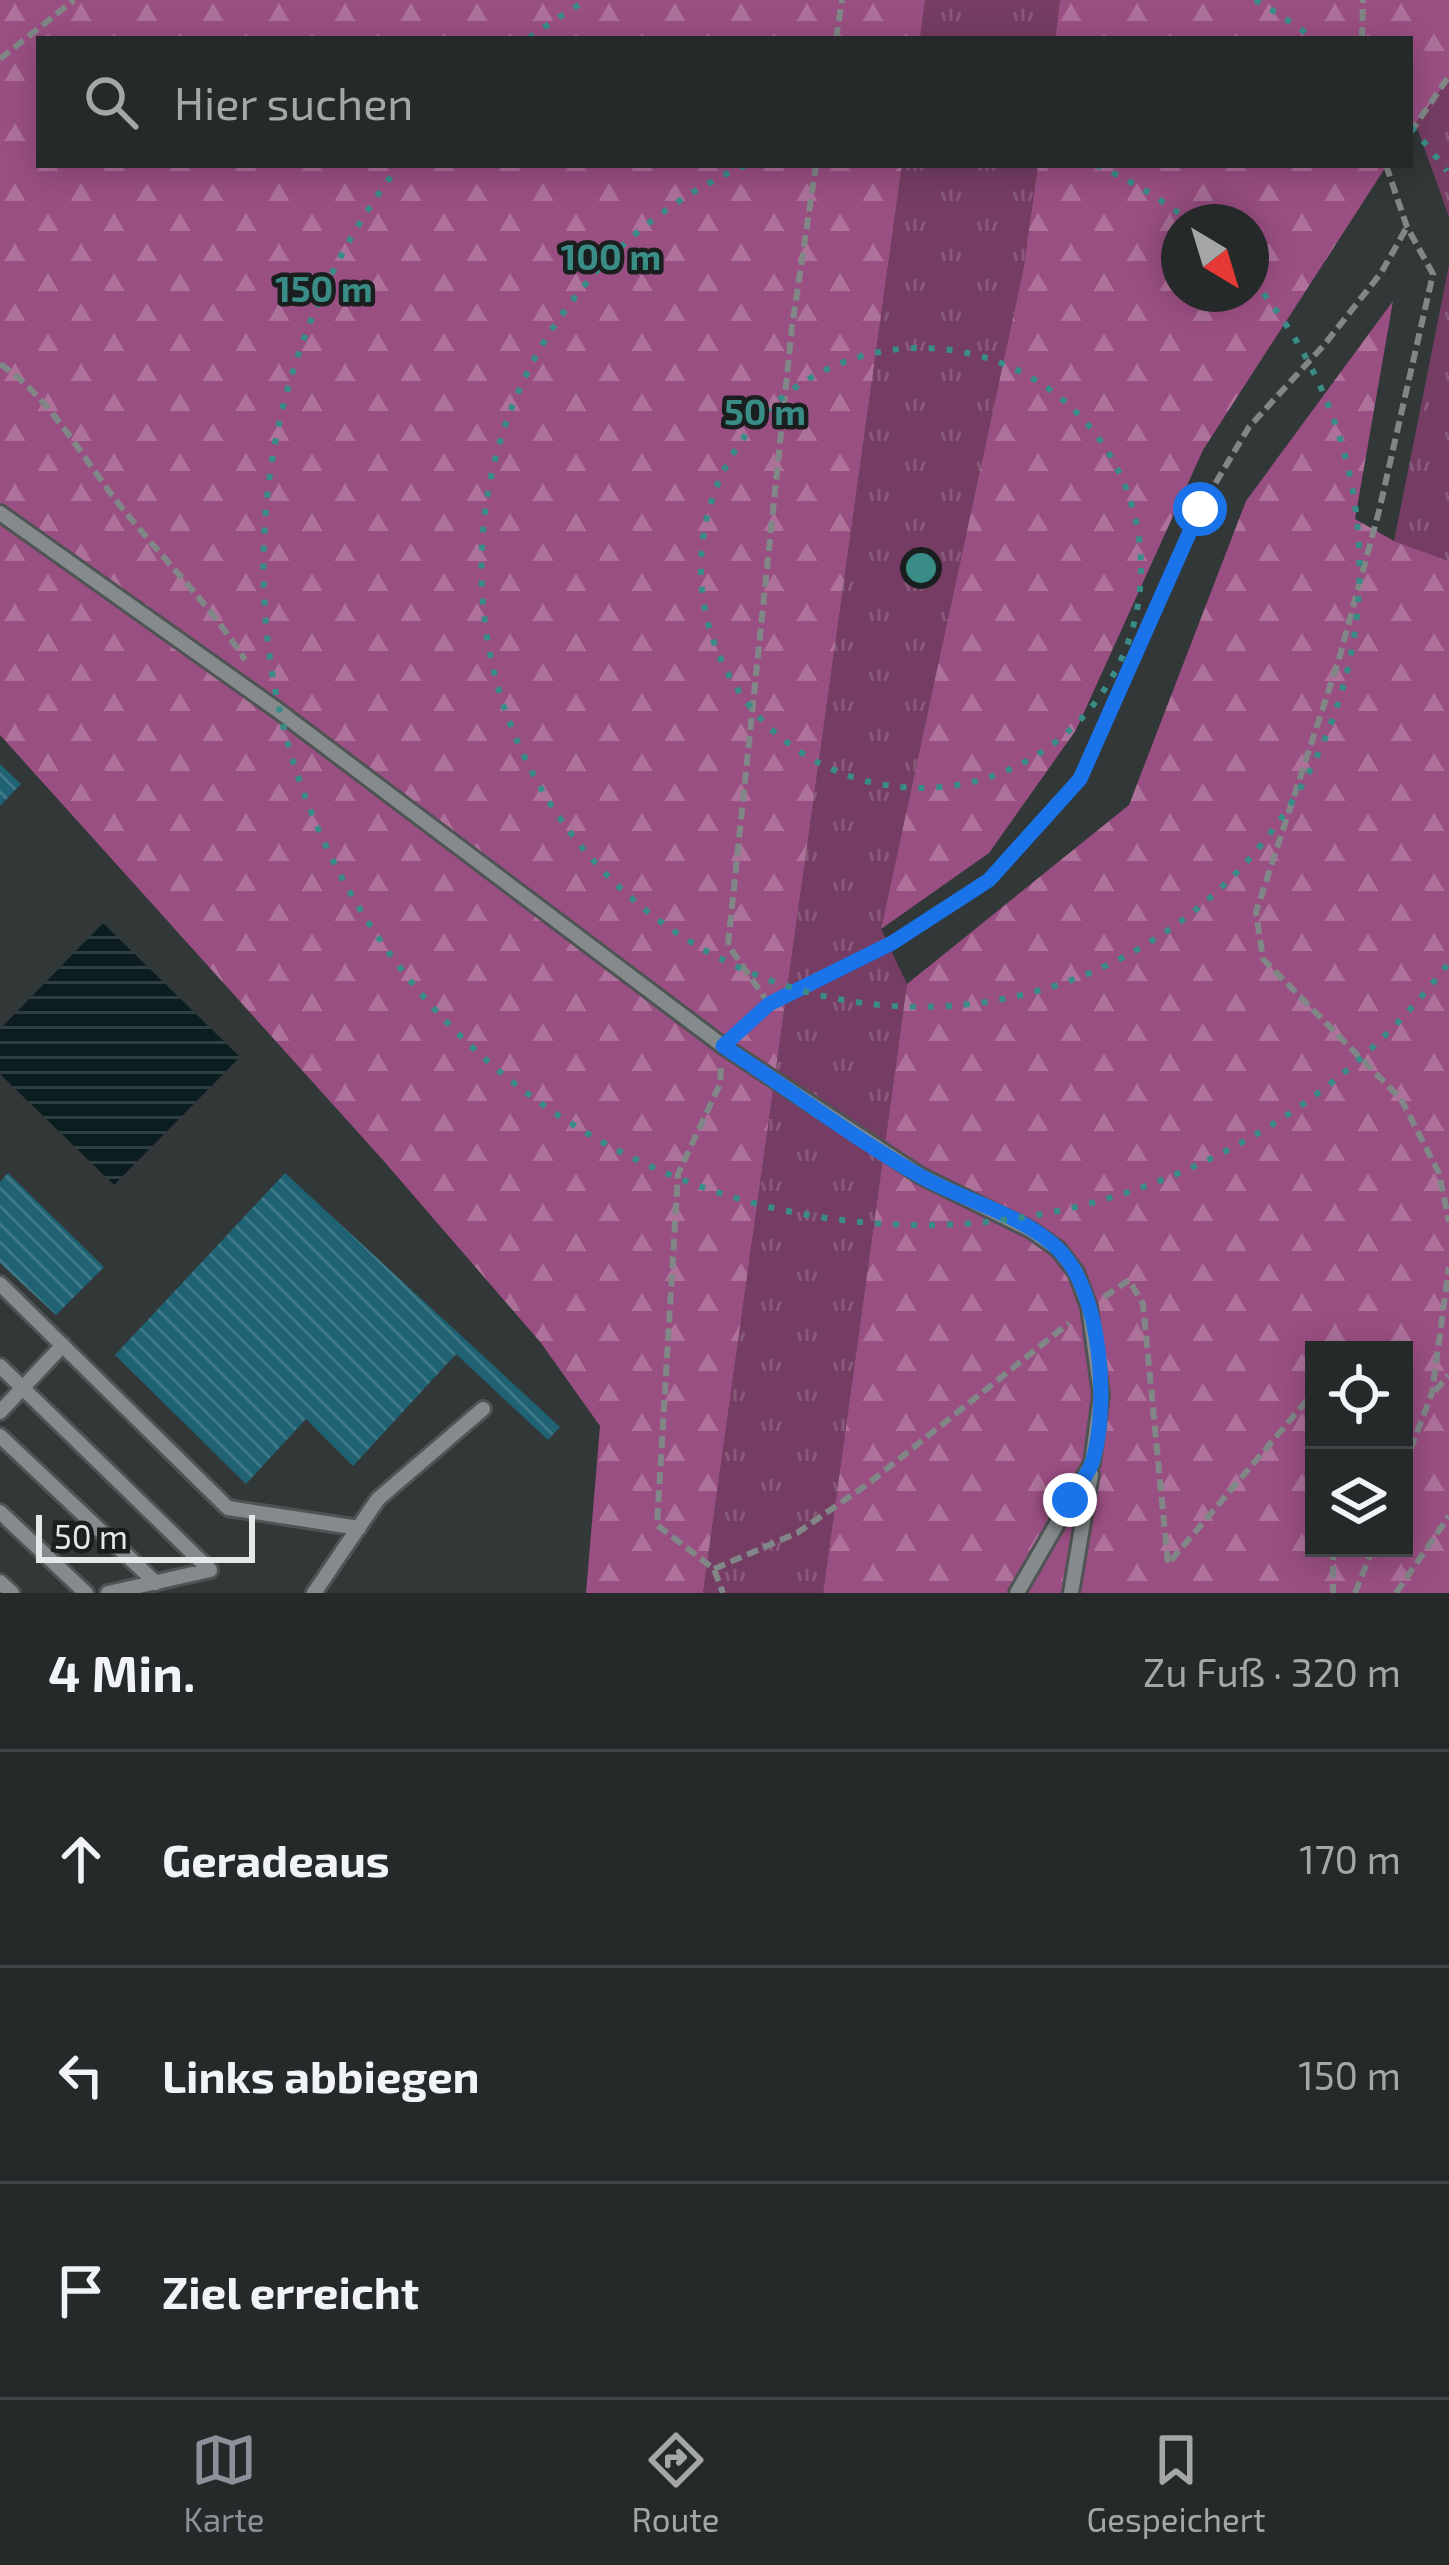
<!DOCTYPE html>
<html lang="de">
<head>
<meta charset="utf-8">
<style>
  :root { --surface:#26292a; --page:#2e3132; --text:#f1f3f6; --muted:#a4a6a8; --line:#424547; --accent:#8c9099 }
  body { margin:0; font-family:"Exo 2",sans-serif; background:var(--page); color:var(--text) }
  .controls { position:absolute; right:36px; bottom:36px; display:grid; overflow:hidden; border-radius:0px; box-shadow:0 6px 30px #0003 }
  .controls button { width:108px; height:108px; display:grid; place-items:center; padding:0; border:0; border-bottom:3px solid var(--line); background:var(--surface); color:var(--text); font:60px sans-serif }
  .compass { position:absolute; left:1161px; top:204px; width:108px; height:108px; border-radius:50%; background:var(--surface); box-shadow:0 6px 30px #0003; rotate:142deg }
  .scale { position:absolute; left:36px; bottom:30px; width:219px; box-sizing:border-box; padding-left:12px; border:6px solid #e5e8e9; border-top:0; font-size:33px; line-height:42px; white-space:nowrap; color:#e5e8e9; -webkit-text-stroke:9px #1b1e1e; paint-order:stroke }
  .stop { position:absolute; width:36px; height:36px; margin:-27px; border:9px solid #1a73e8; border-radius:50%; background:#fff }
  .stop.end { background:#1a73e8; border-color:#fff; box-shadow:0 3px 12px #0008 }
  .list { margin:0; padding:0; list-style:none }
  h2 { display:flex; justify-content:space-between; align-items:center; height:156px; margin:0; padding:0 48px; font-size:51px }
  h2 small { font-size:39px; font-weight:400; color:var(--muted) }
  .list li { display:grid; grid-template-columns:78px 1fr auto; gap:36px; align-items:center; box-sizing:border-box; height:216px; padding:0 48px; border-top:3px solid var(--line) }
  .list b { display:block; font-size:45px; white-space:nowrap }
  .list em { font-size:39px; font-style:normal; color:var(--muted) }
  .icon { flex:none; width:66px; height:66px; fill:none; stroke:currentColor; stroke-width:2; stroke-linecap:round; stroke-linejoin:round }
  .map { position:relative; flex:none; width:1449px; height:1593px; overflow:hidden }
  .search { position:absolute; background:var(--surface); box-shadow:0 6px 30px #0003; left:36px; right:36px; top:36px; height:132px; display:flex; align-items:center; gap:30px; box-sizing:border-box; padding:0 42px; border-radius:0px; color:var(--muted); font-size:45px }
  .sheet { height:804px; background:var(--surface) }
  nav { display:flex; justify-content:space-around; align-items:center; box-sizing:border-box; height:168px; border-top:3px solid var(--line); background:var(--surface); font-size:33px; color:var(--muted) }
  nav a { display:grid; justify-items:center; gap:6px }
  nav .on { color:var(--accent) }
  .map>svg:first-child { display:block }
</style>
</head>
<body>
<div class="map">
<svg width="1449" height="1593" viewBox="0 0 1449 1593">
  <defs>
    <pattern id="grass-tufts" width="24" height="20" patternUnits="userSpaceOnUse" patternTransform="scale(3)"><rect width="24" height="20" fill="#753d63"/><path d="M3 7l-1-3M5 7V3M7 7l1-3M15 17l-1-3M17 17v-4M19 17l1-3" fill="none" stroke="#885979"/></pattern>
    <pattern id="forest-firs" width="22" height="20" patternUnits="userSpaceOnUse" patternTransform="scale(3)"><rect width="22" height="20" fill="#9a4f82"/><path d="M5 1l3.5 6h-7zM16 11l3.5 6h-7z" fill="#ad719a"/></pattern>
    <pattern id="water-rules" width="6" height="5" patternUnits="userSpaceOnUse" patternTransform="scale(3)"><rect width="6" height="5" fill="#0c1d21"/><path d="M0 2.5h6" fill="none" stroke="#2f3e41"/></pattern>
    <pattern id="building-back-hatch" width="6" height="6" patternUnits="userSpaceOnUse" patternTransform="scale(3)"><rect width="6" height="6" fill="#1e6273"/><path d="M-1 5l2 2M0 0l6 6M5-1l2 2" fill="none" stroke="#3f7887"/></pattern>
  </defs>
  <rect width="100%" height="100%" fill="#323738"/>
  <path fill="url(#grass-tufts)" d="M925,0H1060L1055,39H920Z
    M1449,79V217L1415,122Z
    M902,165H1038L1023,271L881,929L907,984L823,1593H703Z
    M1449,265V561L1394,541Z"/>
  <path fill="url(#forest-firs)" fill-rule="evenodd" d="M0,0H925L920,39H39V165H902L703,1593H586L600,1426L541,1343L382,1159L0,735Z
    M1060,0H1449V79L1410,130V39H1055Z
    M1038,165H1387L1203,450L1076,730L989,853L881,929L1023,271ZM1251,222V294H1179V222Z
    M1393,301L1355,519L1394,541L1449,561V1593H823L907,984L1129,805L1246,501ZM1314,1350H1404V1548H1314Z"/>
  <path fill="url(#water-rules)" d="M103,923L240,1057L114,1185L0,1074V1029Z"/>
  <path fill="url(#building-back-hatch)" d="M0,764L21,784L0,806Z
    M8,1173L104,1267L56,1315L0,1263V1182Z
    M285,1173L560,1427L548,1440L456,1354L353,1466L306,1419L246,1484L115,1355Z"/>
  <g fill="none" stroke-linecap="round" stroke-linejoin="round">
    <defs>
      <path id="service" d="M0,513L276,709L723,1046L921,1176L1031,1230L1058,1249L1076,1272L1089,1307L1101,1395L1092,1463L1017,1593
        M0,1284L228,1508L359,1528
        M0,1366L210,1570L108,1593
        M0,1412L63,1345
        M0,1436L156,1583
        M0,1512L86,1593
        M0,1582L12,1593
        M314,1593L378,1499L483,1409
        M1071,1593L1091,1474"/>
    </defs>
    <use href="#service" stroke="#4f5354" stroke-width="20"/>
    <path stroke="#818687" stroke-width="6" stroke-dasharray="12 6" stroke-linecap="butt" d="M836,39L842,0
      M1362,39L1363,0
      M0,59L74,0
      M1410,133L1449,76
      M1386,165L1407,227L1433,274L1379,511L1339,659L1256,912L1263,959L1401,1099L1439,1173L1449,1222
      M0,364C54,400 85,464 127,514C167,563 211,606 245,660
      M769,1004L728,945L792,327L816,165
      M739,1032L769,1004L892,943L989,881L1080,779L1200,509L1249,427L1324,345L1381,273L1407,227
      M721,1068L720,1084L678,1174L657,1525L714,1569L723,1593
      M1104,1297L1129,1280L1143,1304L1168,1564L1314,1392
      M1435,1391L1449,1375
      M1404,1466L1432,1393L1449,1267
      M1333,1548V1593
      M714,1569L797,1533L868,1484L1069,1323
      M1355,1593L1373,1548
      M1396,1593L1449,1516"/>
    <use href="#service" stroke="#858a8c" stroke-width="14"/>
  </g>
  <g fill="none" stroke-linecap="round" stroke-linejoin="round">
    <path stroke="#1a73e8" stroke-width="15" d="M1070,1500C1077,1487 1089,1474 1093,1460C1109,1404 1102,1293 1059,1250C1024,1215 965,1201 922,1177C853,1138 789,1089 723,1046L769,1004L892,943L989,880L1080,779L1200,509"/>
  </g>
  <g fill="none" stroke="#3a8d87" stroke-width="6" stroke-dasharray="6 12">
    <circle cx="921" cy="568" r="220"/>
    <path d="M1096 165A439 439 0 0 1 1188 220M1252 280A439 439 0 1 1 746 165"/>
    <path d="M1447 965A659 659 0 1 1 398 167M529 38A659 659 0 0 1 587 0M1255 0A659 659 0 0 1 1313 38M1411 127A659 659 0 0 1 1447 171"/>
  </g>
  <circle cx="921" cy="568" r="18" fill="#3a8d87" stroke="#1b1e1e" stroke-width="6"/>
  <g font-size="36" text-anchor="middle" font-weight="bold" fill="#3a8d87" stroke="#1b1e1e" stroke-width="9" stroke-linejoin="round" paint-order="stroke">
    <text x="611" y="270">100 m</text>
    <text x="324" y="302">150 m</text>
    <text x="765" y="425">50 m</text>
  </g>
</svg>
<div class="controls">
<button><svg class="icon" aria-label="locate" viewBox="0 0 24 24"><circle cx="12" cy="12" r="6"/><path d="M12 2v4M12 18v4M2 12h4M18 12h4"/></svg></button>
<button><svg class="icon" aria-label="layers" viewBox="0 0 24 24"><path d="M12 4l9 5-9 5-9-5zM3 14l9 5 9-5"/></svg></button>
</div>
<svg class="compass" viewBox="-18 -18 36 36"><path d="M0-13l5 13h-10z" fill="#e53935"/><path d="M0 13l5-13h-10z" fill="#a4a6a8"/></svg>
<div class="scale">50 m</div>
<div class="stop" style="left:1200px;top:509px"></div>
<div class="stop end" style="left:1070px;top:1500px"></div>
<div class="search"><svg class="icon" aria-label="search" viewBox="0 0 24 24"><circle cx="10" cy="10" r="6"/><path d="M15 15l6 6"/></svg>Hier suchen</div>
</div>
<section class="sheet">
<h2>4 Min.<small>Zu Fuß · 320 m</small></h2>
<ul class="list">
<li><svg class="icon" aria-label="ahead" viewBox="0 0 24 24"><path d="M12 20V5M6 11l6-6 6 6"/></svg><div><b>Geradeaus</b></div><em>170 m</em></li>
<li><svg class="icon" aria-label="left" viewBox="0 0 24 24"><path d="M17 20v-9H6M10 6l-5 5 5 5"/></svg><div><b>Links abbiegen</b></div><em>150 m</em></li>
<li><svg class="icon" aria-label="arrive" viewBox="0 0 24 24"><path d="M6 21V4h12l-3 4 3 4H6"/></svg><div><b>Ziel erreicht</b></div></li>
</ul>
</section>
<nav>
<a class="on"><svg class="icon" aria-label="map" viewBox="0 0 24 24"><path d="M3 6l6-2 6 2 6-2v14l-6 2-6-2-6 2zM9 4v14M15 6v14"/></svg>Karte</a>
<a><svg class="icon" aria-label="directions" viewBox="0 0 24 24"><path d="M12 3l9 9-9 9-9-9zM9 14v-3h6M13 9l2 2-2 2"/></svg>Route</a>
<a><svg class="icon" aria-label="saved" viewBox="0 0 24 24"><path d="M7 4h10v16l-5-4-5 4z"/></svg>Gespeichert</a>
</nav>
</body>
</html>
